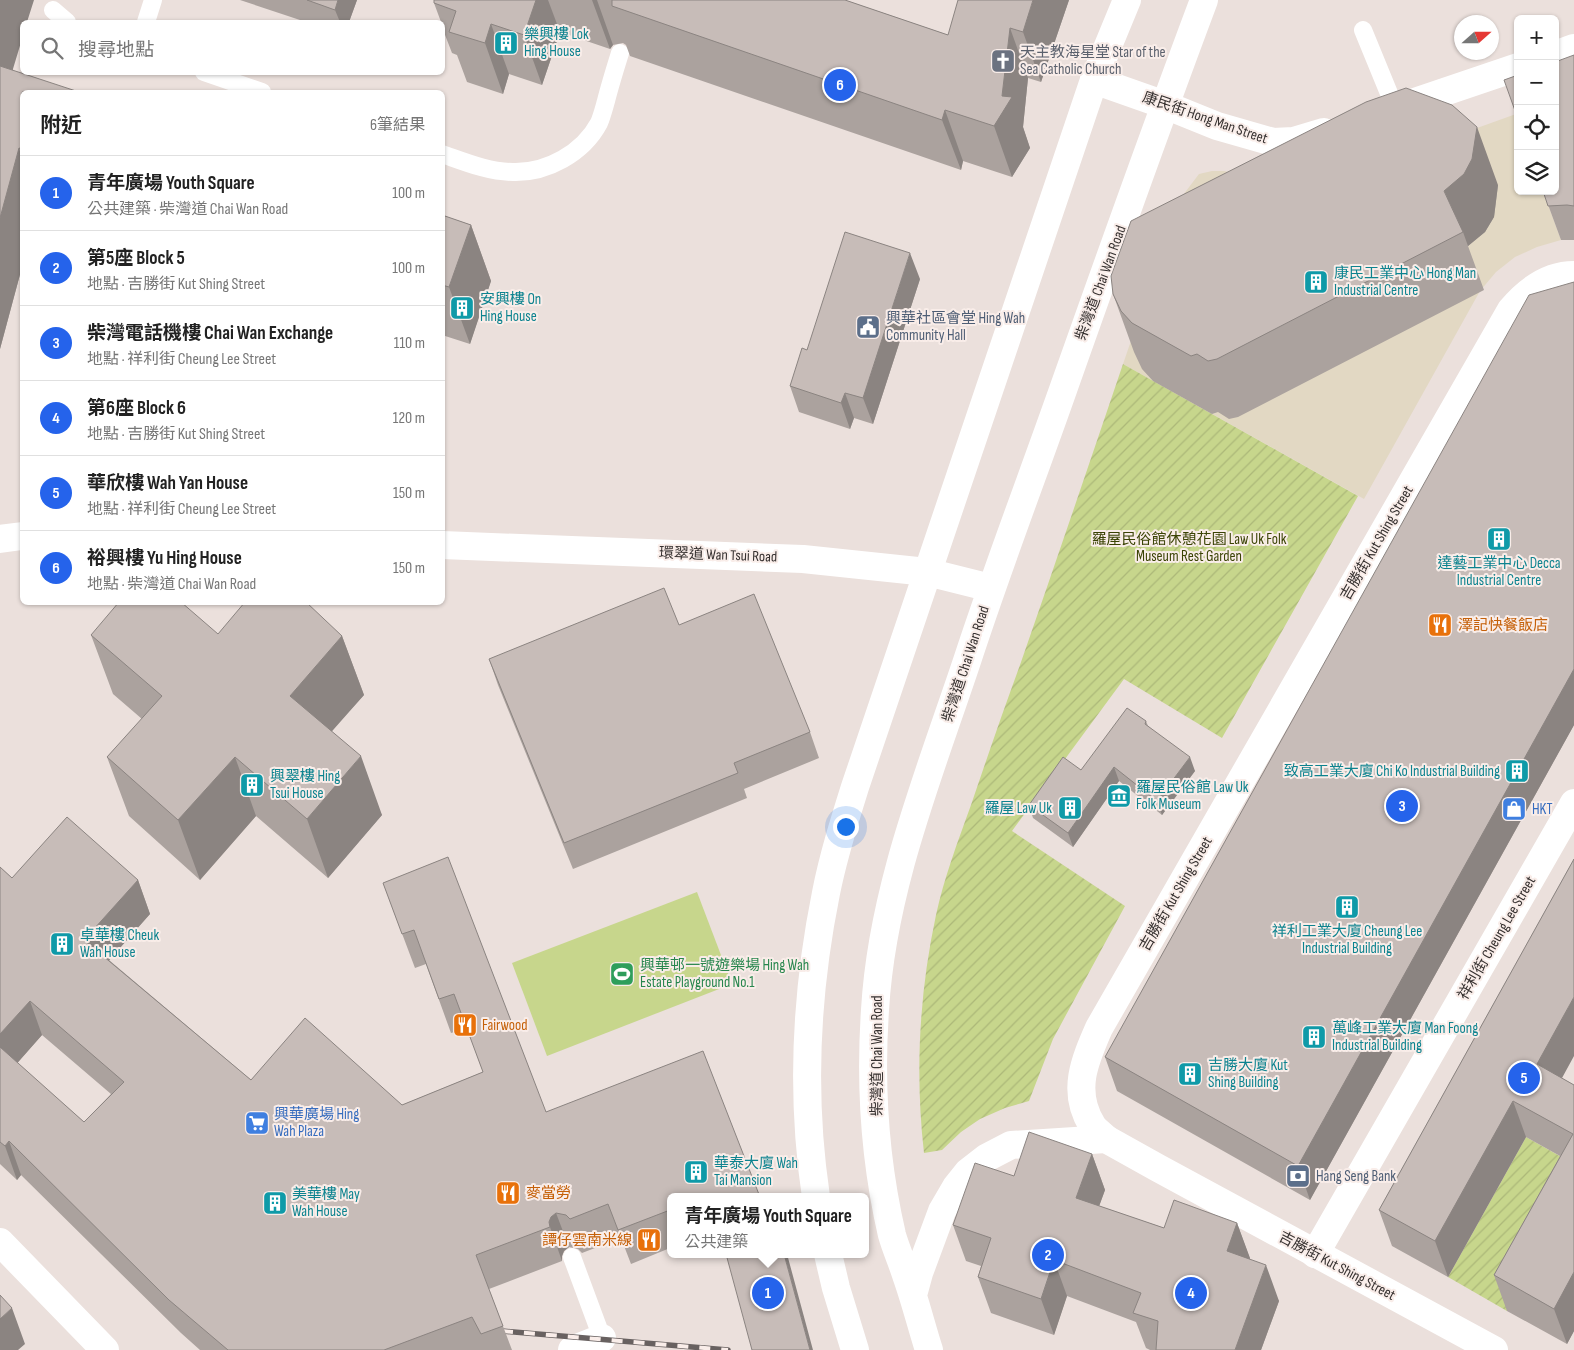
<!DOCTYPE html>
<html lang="zh-TW">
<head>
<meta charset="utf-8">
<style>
  :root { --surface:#fff; --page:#f2f2f2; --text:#222; --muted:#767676; --line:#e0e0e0; --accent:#2563eb }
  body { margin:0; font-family:"Sofia Sans Condensed","Noto Sans TC",sans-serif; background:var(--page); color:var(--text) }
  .controls { position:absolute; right:15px; top:15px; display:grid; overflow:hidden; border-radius:8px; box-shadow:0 1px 4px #0004 }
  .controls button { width:45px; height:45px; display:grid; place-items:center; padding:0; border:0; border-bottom:1px solid var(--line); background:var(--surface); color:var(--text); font:25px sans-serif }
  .compass { position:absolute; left:1454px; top:15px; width:45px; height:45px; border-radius:50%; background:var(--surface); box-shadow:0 1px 4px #0004; rotate:69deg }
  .you { position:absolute; left:845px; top:826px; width:18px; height:18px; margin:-12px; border:4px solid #fff; border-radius:50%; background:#1a73e8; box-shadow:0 0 0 8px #1a73e833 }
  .badge { display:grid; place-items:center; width:32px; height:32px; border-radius:50%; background:var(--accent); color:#fff; font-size:16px; font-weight:700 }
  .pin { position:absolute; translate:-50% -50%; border:2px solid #fff; box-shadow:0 1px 5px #0006 }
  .popup { position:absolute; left:667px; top:1193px; width:202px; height:65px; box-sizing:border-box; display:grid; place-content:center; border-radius:8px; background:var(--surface); filter:drop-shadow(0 1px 4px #0005); font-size:16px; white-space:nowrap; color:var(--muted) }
  .popup b { font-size:19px; color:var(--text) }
  .popup::after { content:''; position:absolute; left:50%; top:100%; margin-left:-10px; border:10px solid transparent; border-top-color:var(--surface) }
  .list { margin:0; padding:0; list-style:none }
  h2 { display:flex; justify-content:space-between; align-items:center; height:65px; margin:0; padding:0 20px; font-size:21px }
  h2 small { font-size:16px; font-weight:400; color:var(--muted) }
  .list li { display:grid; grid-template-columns:32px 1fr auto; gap:15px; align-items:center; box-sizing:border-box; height:75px; padding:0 20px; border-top:1px solid var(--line) }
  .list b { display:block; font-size:19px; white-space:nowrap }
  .list p { margin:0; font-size:16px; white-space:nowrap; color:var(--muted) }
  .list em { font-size:16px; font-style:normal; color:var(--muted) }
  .icon { flex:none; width:28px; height:28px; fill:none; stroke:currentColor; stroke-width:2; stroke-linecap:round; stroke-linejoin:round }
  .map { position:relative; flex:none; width:1574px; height:1350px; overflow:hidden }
  .search { position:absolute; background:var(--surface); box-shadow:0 1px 4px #0004; left:20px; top:20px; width:425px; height:55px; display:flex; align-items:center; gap:12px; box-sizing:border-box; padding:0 18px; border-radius:8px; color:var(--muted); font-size:19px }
  .panel { position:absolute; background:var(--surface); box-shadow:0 1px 4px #0004; left:20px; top:90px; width:425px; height:515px; border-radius:8px }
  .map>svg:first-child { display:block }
</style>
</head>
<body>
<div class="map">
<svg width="1574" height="1350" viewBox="0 0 1574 1350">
  <defs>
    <pattern id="garden-furrows" width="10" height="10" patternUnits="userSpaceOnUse" patternTransform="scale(1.25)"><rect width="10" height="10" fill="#c7d68c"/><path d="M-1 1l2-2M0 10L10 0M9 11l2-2" fill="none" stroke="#acb879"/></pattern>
  </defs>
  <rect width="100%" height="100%" fill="#ebe0dc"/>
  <path fill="#e2d8c3" d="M1516,114L1518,191H1543L1561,240L1537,247L1515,257L1496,272L1480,291L1364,499L1123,364L1180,199L1199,174L1212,171H1224L1237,174L1427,146Z"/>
  <path fill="#c7d68c" d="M697,892L732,984L547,1056L512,963Z"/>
  <path fill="url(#garden-furrows)" d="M1123,364L1358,496L1222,738L1124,679L1012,831L1125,906L1053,1039L1029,1101L1005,1108L980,1119L961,1132L942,1150L924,1153C915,1074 919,994 936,915C944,878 958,841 971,805C987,758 1003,711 1020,665C1055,565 1089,464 1123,364Z
    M1526,1137L1574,1164V1191L1507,1311L1448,1277Z"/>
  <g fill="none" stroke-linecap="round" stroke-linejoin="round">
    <path stroke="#fff" stroke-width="18" d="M53,10L67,22
      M146,22L153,0
      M1363,30L1395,108
      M204,72L262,92
      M442,154C465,162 489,172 513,172C547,173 583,153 599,123C602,116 604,108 606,101C610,85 615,69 620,53
      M572,1257L602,1338"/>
    <path stroke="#fff" stroke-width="28" d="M1106,1139C1101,1134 1095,1130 1092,1125C1071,1091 1085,1060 1099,1028L1511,310C1527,291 1548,275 1574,275
      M1315,1254L1574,803
      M572,1350L602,1338"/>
    <path stroke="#fff" stroke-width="28" d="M1555,55L1574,48
      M1094,80L1165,105L1217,126L1273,142L1294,141L1324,132
      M1394,109L1518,67
      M0,539L22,536
      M442,545L803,559L927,572L991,588
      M1106,1139L1158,1168L1494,1350
      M0,1242L105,1350"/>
    <path stroke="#fff" stroke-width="28" d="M816,1197C801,1097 806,992 826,893C833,857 844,822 855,787L1094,80L1127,0
      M828,1254L836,1288L855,1350
      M913,1295L919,1273L942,1211L956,1187L968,1172L986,1158L1011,1145L1106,1139
      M929,1350C921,1325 915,1300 906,1275C902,1262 896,1249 892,1235C875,1162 870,1084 875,1010C882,889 929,775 967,661C997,569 1032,478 1064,387C1110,257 1156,128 1204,0"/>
    <defs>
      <path id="rail" d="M502,1331L728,1350"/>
    </defs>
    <use href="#rail" stroke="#686160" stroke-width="5.5"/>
    <use href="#rail" stroke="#f9ede9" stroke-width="4" stroke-dasharray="11" stroke-linecap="butt"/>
  </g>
  <path fill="#aba29e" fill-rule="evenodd" d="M0,0L13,70L22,92V267L0,349Z
    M240,0H357L349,22H306Z
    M434,0H845L948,35L1069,0L1041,82L1028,78L1023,127L1030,148L1012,177L963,161L961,170L630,56L626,45L623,43L613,45L610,49L560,32L542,85L509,74L503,94L467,82L457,55L452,53L442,27V22H441L434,3Z
    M1574,55V240H1561L1543,191Z
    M1498,185L1494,217L1485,232L1468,246L1484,290L1238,417L1229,419L1218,412L1212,414L1153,381L1142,369L1134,352L1113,294Z
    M442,215L471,225L491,281L470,344L442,335Z
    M920,279L873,424L854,418L850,429L799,412L790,386L807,350Z
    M1574,282V725L1310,1200L1117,1091L1105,1057Z
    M679,625L810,732L819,758L744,789L747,798L573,869L498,685L489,659Z
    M218,634L342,636L364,695L331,731L382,815L328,878L256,816L200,880L129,816L107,757L142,719L113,694L91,635Z
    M1146,721L1148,726L1195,771L1162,815L1119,781L1073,847L1033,818L1029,805L1081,770Z
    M1574,859L1562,1078L1574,1085V1331L1567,1344L1507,1311L1494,1275L1560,1156L1526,1137L1448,1277L1392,1246L1379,1210Z
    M0,867L12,878L138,880L150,914L109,960L251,1080L402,1105L483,1072L467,1028L451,1033L426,964L415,968L383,883L546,1112L760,1197H670V1248L631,1264L621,1238L582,1253L578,1249L569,1247L564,1251L562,1256V1261L489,1289L512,1350H200L181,1333L21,1175L17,1180L0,1164ZM42,1035L111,1094L84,1122L17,1063Z
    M1092,1154L1105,1190L1099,1206L1164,1228L1237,1223L1250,1259L1279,1301L1261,1350H1150L1146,1348L1136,1322L1067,1296L1054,1335L991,1313L978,1277L981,1266L966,1261L953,1225L1014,1176Z"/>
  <path fill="#8b8481" d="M0,0H34L27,22H22V39L0,112Z
    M338,0H357L349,22H340L335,10Z
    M536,0H548L560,32L542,85L524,35Z
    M592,0H597L613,45L610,49Z
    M1033,0H1069L1041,82L1023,32Z
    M491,24L509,74L503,94L485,43Z
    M1010,28L1028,78L1023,127L1030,148L1012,177L994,126L1002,96Z
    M945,110L963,161L961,170L942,120Z
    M1477,127L1498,185L1494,217L1485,232L1468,246L1463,232L1444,191Z
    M19,148L22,158V267L0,349V218Z
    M471,225L491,281L470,344L449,287Z
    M910,253L920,279L873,424L863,398Z
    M845,393L854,418L850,429L841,403Z
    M342,636L364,695L311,755L290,696Z
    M1574,669V725L1310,1200L1298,1166Z
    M361,756L382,815L328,878L307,819Z
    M235,757L256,816L200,880L178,820Z
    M1190,757L1195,771L1162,815L1157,801Z
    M1114,767L1119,781L1073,847L1068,833Z
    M138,880L150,914L97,974L84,940Z
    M1574,997V1056L1550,1100L1537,1064Z
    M30,1001L42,1035L6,1076L0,1059V1034Z
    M1513,1101L1526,1137L1448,1277L1435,1241Z
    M9,1141L21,1175L17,1180L5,1146Z
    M1092,1154L1105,1190L1089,1234L1076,1198Z
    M556,1213L569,1247L564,1251L562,1256V1261L550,1227L549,1222L551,1217Z
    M1237,1223L1250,1258L1240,1286L1227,1251Z
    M784,1254H787L813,1350H810Z
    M1054,1260L1067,1296L1054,1335L1041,1299Z
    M1266,1265L1279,1301L1261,1350H1235Z
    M1574,1272V1331L1567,1344L1554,1309Z
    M12,1308L25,1344L18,1350H0V1319Z"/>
  <path fill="#c7bcb8" stroke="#8b8481" d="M307,0H338L335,10Z
    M434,0H536L524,35L491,24L485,43L449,32L456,11L434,3Z
    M612,0H845L948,35L958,0H1033L1023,32L1010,28L1002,96L1012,97L994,126L945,110L942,120L612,6Z
    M1574,55V206L1567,205L1548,206L1543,191H1555V62Z
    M0,66L79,92H22V149L19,148L0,218Z
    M1518,75V119L1504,80Z
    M1406,88L1452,105L1477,127L1472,159L1464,174L1444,191L1463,232L1217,359L1208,361L1197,354L1191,356L1132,323L1121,311L1113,294L1111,276L1131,221L1366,102Z
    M442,215L471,225L449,287L442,285Z
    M845,232L910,253L863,398L845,393L841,403L790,386L802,348L807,350Z
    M1574,282V669L1298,1166L1105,1057L1529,295Z
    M664,588L679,625L754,594L810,732L734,763L738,773L564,843L489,659Z
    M119,602H181L218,634L245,602H306L342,636L290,696L361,756L307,819L235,757L178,820L107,757L162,696L91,635Z
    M1127,708L1146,721L1145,724L1190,757L1157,801L1114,767L1068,833L1029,805L1063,757L1081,770Z
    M67,817L138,880L84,940L251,1080L305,1018L402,1105L483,1072L454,994L439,999L414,930L402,934L383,883L448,857L546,1112L703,1051L760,1197H711L710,1194L704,1197H670V1210L618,1230L608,1204L570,1219L566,1215L556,1213L551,1217L549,1222L550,1227L476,1255L503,1326L481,1334L472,1317L384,1350H228L169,1300L9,1141L5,1146L0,1142V1047L84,1122L124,1082L30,1001L0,1034V867L12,878Z
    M1574,859V997L1537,1064L1574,1085V1272L1554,1309L1494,1275L1573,1134L1513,1101L1435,1241L1379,1210Z
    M1029,1132L1092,1154L1076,1198L1164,1228L1174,1200L1237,1223L1227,1251L1266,1265L1235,1350H1156L1158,1321L1133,1313L1141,1293L1054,1260L1041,1299L978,1277L991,1238L953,1225L975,1163L1014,1176Z
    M726,1254H784L810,1350H752Z
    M0,1295L12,1308L0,1319Z"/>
  <defs>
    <symbol id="building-square" viewBox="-11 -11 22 22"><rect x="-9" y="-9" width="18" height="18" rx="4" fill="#0f9aa8" stroke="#f9ede9"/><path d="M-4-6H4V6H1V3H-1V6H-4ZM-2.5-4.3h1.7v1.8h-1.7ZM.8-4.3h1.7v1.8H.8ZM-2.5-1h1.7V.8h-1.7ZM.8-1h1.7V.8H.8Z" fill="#fff"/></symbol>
    <symbol id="church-square" viewBox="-11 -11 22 22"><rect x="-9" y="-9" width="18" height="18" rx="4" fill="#6b7280" stroke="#f9ede9"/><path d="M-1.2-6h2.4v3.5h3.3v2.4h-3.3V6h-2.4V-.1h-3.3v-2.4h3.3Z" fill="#fff"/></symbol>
    <symbol id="civic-square" viewBox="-11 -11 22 22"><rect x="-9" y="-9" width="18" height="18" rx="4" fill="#5c6f8a" stroke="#f9ede9"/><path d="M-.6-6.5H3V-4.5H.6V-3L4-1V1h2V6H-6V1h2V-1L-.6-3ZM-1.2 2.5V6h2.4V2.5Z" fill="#fff"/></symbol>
    <symbol id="restaurant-square" viewBox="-11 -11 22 22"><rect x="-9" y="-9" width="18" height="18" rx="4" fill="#e8710a" stroke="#f9ede9"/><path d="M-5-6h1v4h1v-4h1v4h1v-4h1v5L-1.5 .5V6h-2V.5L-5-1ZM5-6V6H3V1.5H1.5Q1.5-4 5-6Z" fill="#fff"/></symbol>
    <symbol id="museum-square" viewBox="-11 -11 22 22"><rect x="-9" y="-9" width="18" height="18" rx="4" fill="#0f9aa8" stroke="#f9ede9"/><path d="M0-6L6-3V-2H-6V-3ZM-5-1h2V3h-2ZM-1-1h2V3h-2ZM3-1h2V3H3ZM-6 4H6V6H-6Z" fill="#fff"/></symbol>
    <symbol id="shop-square" viewBox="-11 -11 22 22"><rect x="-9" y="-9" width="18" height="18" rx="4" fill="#3f7fe0" stroke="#f9ede9"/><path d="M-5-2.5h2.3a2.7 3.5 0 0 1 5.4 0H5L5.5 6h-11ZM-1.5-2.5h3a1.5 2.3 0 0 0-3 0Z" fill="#fff"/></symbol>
    <symbol id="stadium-square" viewBox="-11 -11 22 22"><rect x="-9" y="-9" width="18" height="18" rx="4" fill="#2e9e5b" stroke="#f9ede9"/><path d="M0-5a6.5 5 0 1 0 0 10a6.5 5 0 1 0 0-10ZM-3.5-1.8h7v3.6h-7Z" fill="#fff"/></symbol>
    <symbol id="supermarket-square" viewBox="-11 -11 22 22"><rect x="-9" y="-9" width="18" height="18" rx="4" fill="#3f7fe0" stroke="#f9ede9"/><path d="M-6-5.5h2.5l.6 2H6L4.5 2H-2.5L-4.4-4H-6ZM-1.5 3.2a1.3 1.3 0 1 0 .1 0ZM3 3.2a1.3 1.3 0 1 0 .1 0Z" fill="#fff"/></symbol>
    <symbol id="bank-square" viewBox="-11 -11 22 22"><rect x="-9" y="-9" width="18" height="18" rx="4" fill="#5c6f8a" stroke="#f9ede9"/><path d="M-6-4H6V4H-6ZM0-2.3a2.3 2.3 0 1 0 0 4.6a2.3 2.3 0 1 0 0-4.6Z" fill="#fff"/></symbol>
  </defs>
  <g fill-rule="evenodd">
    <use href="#building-square" x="492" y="29" width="28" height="28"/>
    <use href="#church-square" x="989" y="47" width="28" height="28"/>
    <use href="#building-square" x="1302" y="268" width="28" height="28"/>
    <use href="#building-square" x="448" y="294" width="28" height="28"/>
    <use href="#civic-square" x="854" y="313" width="28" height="28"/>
    <use href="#building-square" x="1485" y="525" width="28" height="28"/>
    <use href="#restaurant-square" x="1426" y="611" width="28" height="28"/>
    <use href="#building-square" x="1503" y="757" width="28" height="28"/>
    <use href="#building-square" x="238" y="771" width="28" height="28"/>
    <use href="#museum-square" x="1105" y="782" width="28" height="28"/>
    <use href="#building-square" x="1056" y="794" width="28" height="28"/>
    <use href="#shop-square" x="1500" y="795" width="28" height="28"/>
    <use href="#building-square" x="1333" y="893" width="28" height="28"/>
    <use href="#building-square" x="48" y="930" width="28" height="28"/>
    <use href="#stadium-square" x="608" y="960" width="28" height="28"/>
    <use href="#restaurant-square" x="451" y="1011" width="28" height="28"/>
    <use href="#building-square" x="1300" y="1023" width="28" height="28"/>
    <use href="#building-square" x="1176" y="1060" width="28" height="28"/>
    <use href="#supermarket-square" x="243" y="1109" width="28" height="28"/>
    <use href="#building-square" x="682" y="1158" width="28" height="28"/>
    <use href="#bank-square" x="1284" y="1162" width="28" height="28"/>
    <use href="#restaurant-square" x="494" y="1179" width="28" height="28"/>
    <use href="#building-square" x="261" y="1189" width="28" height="28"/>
    <use href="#restaurant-square" x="635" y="1226" width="28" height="28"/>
  </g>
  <g text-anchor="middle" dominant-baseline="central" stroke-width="4" stroke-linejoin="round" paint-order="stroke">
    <g font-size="15" fill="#0d838f" stroke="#f9ede9" text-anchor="start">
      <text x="524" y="34">樂興樓 Lok<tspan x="524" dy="17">Hing House</tspan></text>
      <text x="1334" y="273">康民工業中心 Hong Man<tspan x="1334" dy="17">Industrial Centre</tspan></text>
      <text x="480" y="299">安興樓 On<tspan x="480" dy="17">Hing House</tspan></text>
      <text x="1499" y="563" text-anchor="middle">達藝工業中心 Decca<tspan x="1499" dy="17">Industrial Centre</tspan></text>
      <text x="1500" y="771" text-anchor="end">致高工業大廈 Chi Ko Industrial Building</text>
      <text x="270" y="776">興翠樓 Hing<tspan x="270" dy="17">Tsui House</tspan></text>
      <text x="1136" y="787">羅屋民俗館 Law Uk<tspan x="1136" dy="17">Folk Museum</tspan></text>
      <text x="1052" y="808" text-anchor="end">羅屋 Law Uk</text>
      <text x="1347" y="931" text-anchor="middle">祥利工業大廈 Cheung Lee<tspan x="1347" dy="17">Industrial Building</tspan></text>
      <text x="80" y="935">卓華樓 Cheuk<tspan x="80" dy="17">Wah House</tspan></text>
      <text x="1332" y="1028">萬峰工業大廈 Man Foong<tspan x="1332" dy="17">Industrial Building</tspan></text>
      <text x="1208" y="1065">吉勝大廈 Kut<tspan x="1208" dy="17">Shing Building</tspan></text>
      <text x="714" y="1163">華泰大廈 Wah<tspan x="714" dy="17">Tai Mansion</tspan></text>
      <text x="292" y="1194">美華樓 May<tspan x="292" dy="17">Wah House</tspan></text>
    </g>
    <g font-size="15" fill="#5b616d" stroke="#f9ede9" text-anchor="start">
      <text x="1020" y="52">天主教海星堂 Star of the<tspan x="1020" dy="17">Sea Catholic Church</tspan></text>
    </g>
    <g font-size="15" fill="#35302f" stroke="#f9ede9">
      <text transform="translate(1205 118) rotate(19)">康民街 Hong Man Street</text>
      <text transform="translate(1101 283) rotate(-70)">柴灣道 Chai Wan Road</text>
      <text transform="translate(1377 543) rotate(-60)">吉勝街 Kut Shing Street</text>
      <text transform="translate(718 555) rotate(2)">環翠道 Wan Tsui Road</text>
      <text transform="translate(966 664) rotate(-72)">柴灣道 Chai Wan Road</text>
      <text transform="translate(1176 894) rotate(-60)">吉勝街 Kut Shing Street</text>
      <text transform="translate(1497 938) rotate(-60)">祥利街 Cheung Lee Street</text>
      <text transform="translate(877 1056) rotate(-90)">柴灣道 Chai Wan Road</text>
      <text transform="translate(1337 1266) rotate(28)">吉勝街 Kut Shing Street</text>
    </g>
    <g font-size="15" fill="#4e5e75" stroke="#f9ede9" text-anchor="start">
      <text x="886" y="318">興華社區會堂 Hing Wah<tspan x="886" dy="17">Community Hall</tspan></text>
      <text x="1316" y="1176">Hang Seng Bank</text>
    </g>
    <g font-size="15" fill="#3a4304" stroke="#f9ede9">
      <text x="1189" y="539">羅屋民俗館休憩花園 Law Uk Folk<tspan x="1189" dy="17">Museum Rest Garden</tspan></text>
    </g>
    <g font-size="15" fill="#c56008" stroke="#f9ede9" text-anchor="start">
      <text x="1458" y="625">澤記快餐飯店</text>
      <text x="482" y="1025">Fairwood</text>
      <text x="526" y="1193">麥當勞</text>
      <text x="632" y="1240" text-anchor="end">譚仔雲南米線</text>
    </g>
    <g font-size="15" fill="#366cbe" stroke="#f9ede9" text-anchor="start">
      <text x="1532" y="809">HKT</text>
      <text x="274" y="1114">興華廣場 Hing<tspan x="274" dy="17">Wah Plaza</tspan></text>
    </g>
    <g font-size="15" fill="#27864d" stroke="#f9ede9" text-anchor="start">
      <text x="640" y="965">興華邨一號遊樂場 Hing Wah<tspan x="640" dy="17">Estate Playground No.1</tspan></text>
    </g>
  </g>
</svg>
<div class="controls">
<button>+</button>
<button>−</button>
<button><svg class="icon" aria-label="locate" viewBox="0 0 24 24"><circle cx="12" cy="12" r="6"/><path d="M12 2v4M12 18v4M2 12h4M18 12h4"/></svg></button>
<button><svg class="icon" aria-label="layers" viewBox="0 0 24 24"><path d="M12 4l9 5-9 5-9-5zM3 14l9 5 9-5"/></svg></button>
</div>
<svg class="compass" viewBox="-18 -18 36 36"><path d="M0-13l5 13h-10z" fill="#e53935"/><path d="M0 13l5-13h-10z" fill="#767676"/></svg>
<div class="you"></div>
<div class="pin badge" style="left:768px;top:1293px">1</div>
<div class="popup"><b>青年廣場 Youth Square</b>公共建築</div>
<div class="pin badge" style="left:1048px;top:1255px">2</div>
<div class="pin badge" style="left:1402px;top:806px">3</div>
<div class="pin badge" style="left:1191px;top:1293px">4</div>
<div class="pin badge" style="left:1524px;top:1078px">5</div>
<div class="pin badge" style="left:840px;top:85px">6</div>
<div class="search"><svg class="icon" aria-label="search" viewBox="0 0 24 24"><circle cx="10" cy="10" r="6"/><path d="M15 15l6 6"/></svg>搜尋地點</div>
<section class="panel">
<h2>附近<small>6筆結果</small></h2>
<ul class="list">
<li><span class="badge">1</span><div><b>青年廣場 Youth Square</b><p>公共建築 · 柴灣道 Chai Wan Road</p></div><em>100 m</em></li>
<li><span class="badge">2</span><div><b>第5座 Block 5</b><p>地點 · 吉勝街 Kut Shing Street</p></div><em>100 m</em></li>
<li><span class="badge">3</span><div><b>柴灣電話機樓 Chai Wan Exchange</b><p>地點 · 祥利街 Cheung Lee Street</p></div><em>110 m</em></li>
<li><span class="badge">4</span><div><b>第6座 Block 6</b><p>地點 · 吉勝街 Kut Shing Street</p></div><em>120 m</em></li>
<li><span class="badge">5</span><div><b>華欣樓 Wah Yan House</b><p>地點 · 祥利街 Cheung Lee Street</p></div><em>150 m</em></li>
<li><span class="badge">6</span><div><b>裕興樓 Yu Hing House</b><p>地點 · 柴灣道 Chai Wan Road</p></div><em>150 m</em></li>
</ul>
</section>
</div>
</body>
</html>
